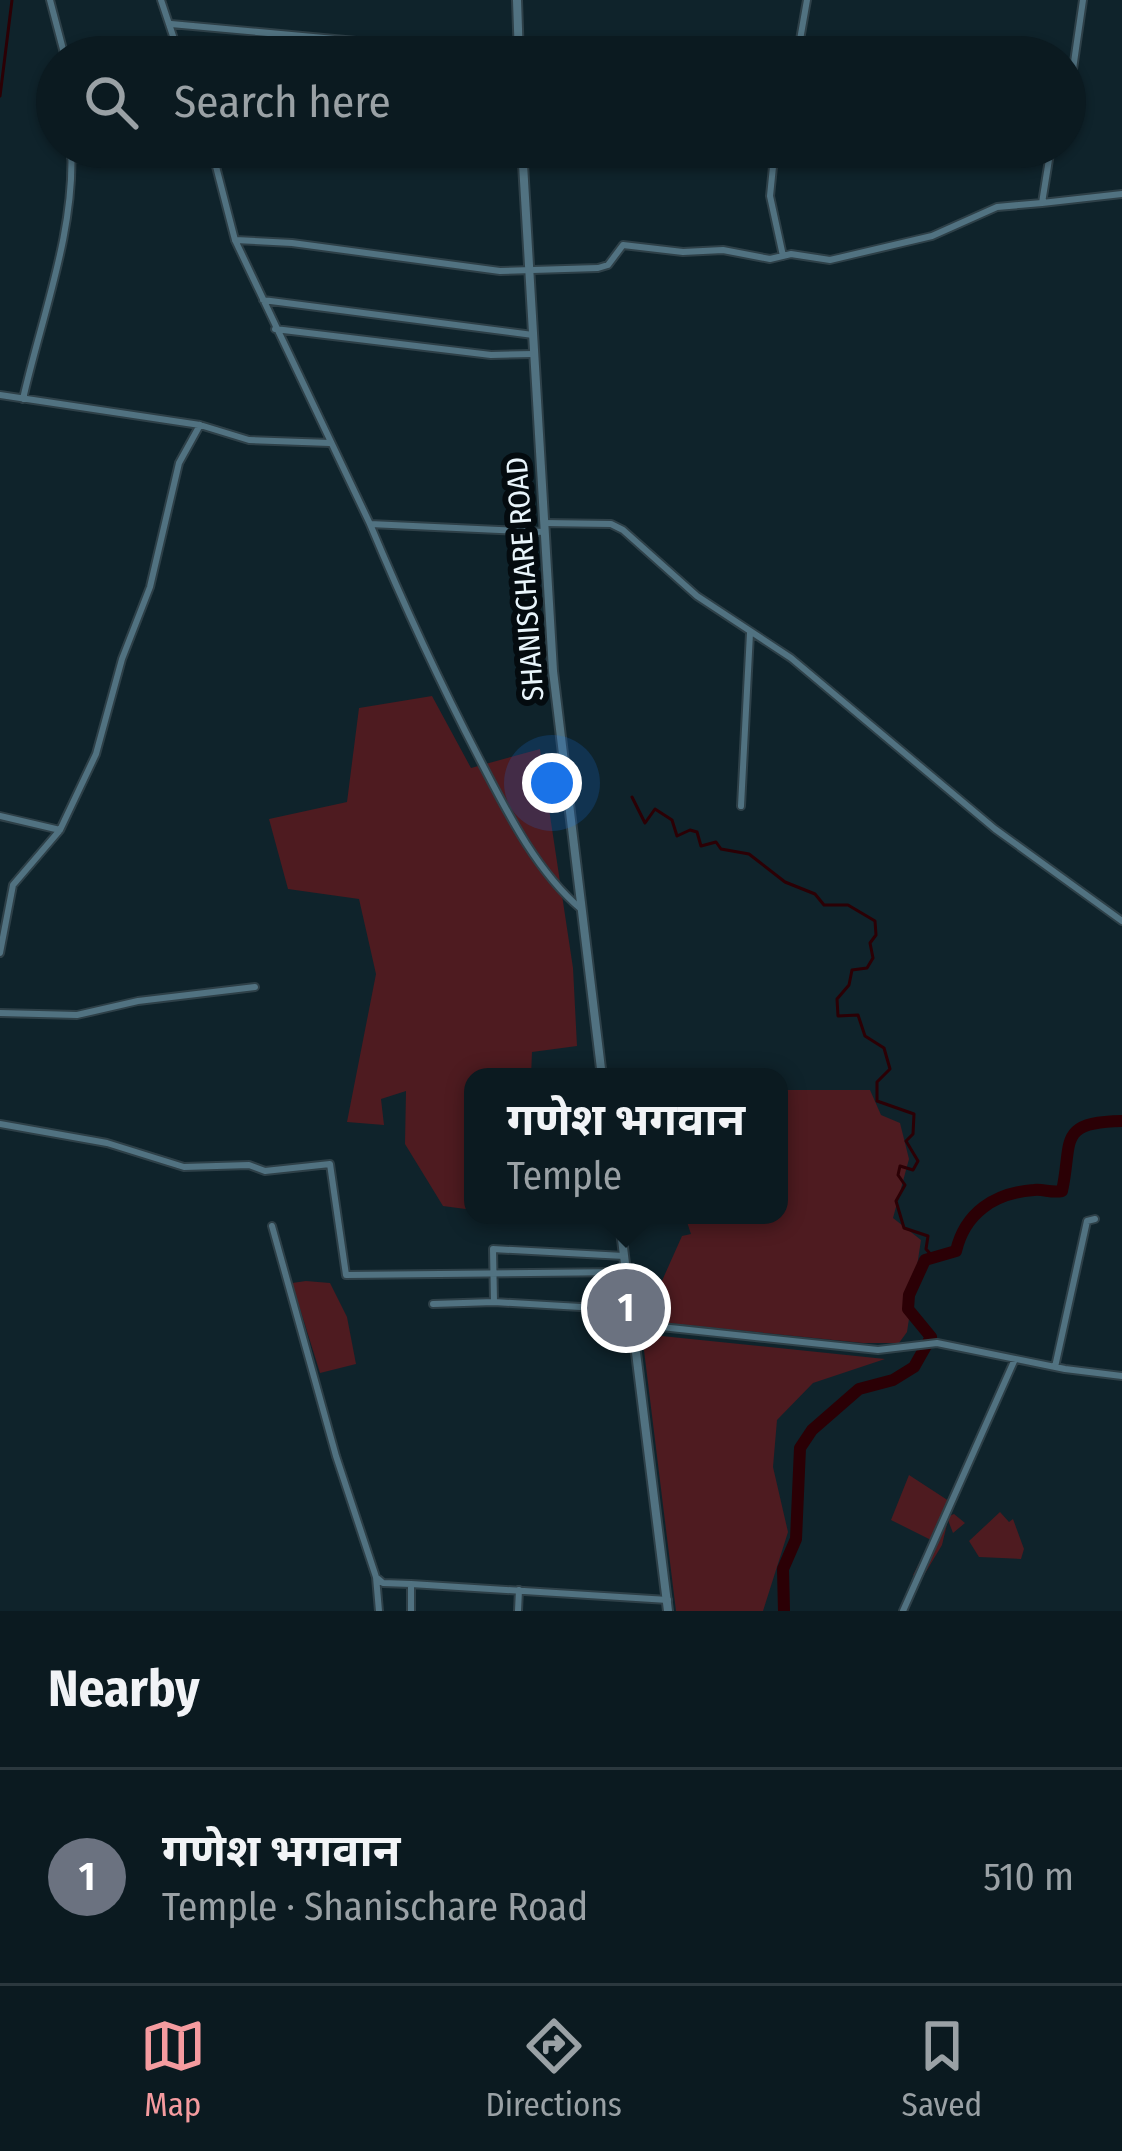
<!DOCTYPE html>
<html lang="en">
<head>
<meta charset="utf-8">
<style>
  :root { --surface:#0b1a20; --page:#19272d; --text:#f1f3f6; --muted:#9aa1a5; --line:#2b383e; --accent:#f59b9f }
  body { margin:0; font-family:"Fira Sans Condensed","Noto Sans Devanagari",sans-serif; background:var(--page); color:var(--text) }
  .you { position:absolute; left:552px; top:783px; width:42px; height:42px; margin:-30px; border:9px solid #fff; border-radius:50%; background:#1a73e8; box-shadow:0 0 0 18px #1a73e833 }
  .badge { display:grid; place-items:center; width:78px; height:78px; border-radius:50%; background:var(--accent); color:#fff; font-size:39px; font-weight:700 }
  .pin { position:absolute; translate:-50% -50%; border:6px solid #fff; box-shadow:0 3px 12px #0006 }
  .popup { position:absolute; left:464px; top:1068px; width:324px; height:156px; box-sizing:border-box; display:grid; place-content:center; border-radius:24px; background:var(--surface); filter:drop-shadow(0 3px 9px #0005); font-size:39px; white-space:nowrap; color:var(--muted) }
  .popup b { font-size:45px; color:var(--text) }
  .popup::after { content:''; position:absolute; left:50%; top:100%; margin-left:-24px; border:24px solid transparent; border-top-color:var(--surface) }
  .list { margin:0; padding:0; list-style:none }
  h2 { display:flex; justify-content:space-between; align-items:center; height:156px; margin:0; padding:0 48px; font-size:51px }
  h2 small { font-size:39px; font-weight:400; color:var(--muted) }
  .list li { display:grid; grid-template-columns:78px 1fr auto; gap:36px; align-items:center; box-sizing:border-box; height:216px; padding:0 48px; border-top:3px solid var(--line) }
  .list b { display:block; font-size:45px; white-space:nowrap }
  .list p { margin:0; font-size:39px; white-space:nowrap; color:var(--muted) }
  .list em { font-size:39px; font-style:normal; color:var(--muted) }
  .icon { flex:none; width:66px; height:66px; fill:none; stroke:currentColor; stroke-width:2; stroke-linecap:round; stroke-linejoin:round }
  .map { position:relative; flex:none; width:1122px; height:1611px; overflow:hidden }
  .search { position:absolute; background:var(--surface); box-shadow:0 3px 9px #0004; left:36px; right:36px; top:36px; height:132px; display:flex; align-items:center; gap:30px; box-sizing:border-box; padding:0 42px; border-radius:66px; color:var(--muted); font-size:45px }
  .sheet { height:372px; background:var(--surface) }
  nav { display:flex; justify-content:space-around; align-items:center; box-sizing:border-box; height:168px; border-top:3px solid var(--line); background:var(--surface); font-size:33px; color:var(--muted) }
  nav a { display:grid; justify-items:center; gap:6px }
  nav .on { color:var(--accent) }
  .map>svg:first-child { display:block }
</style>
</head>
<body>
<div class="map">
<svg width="1122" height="1611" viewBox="0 0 1122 1611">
  <rect width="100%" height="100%" fill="#0f232b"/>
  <path fill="#4e1b20" d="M432,696L471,768L540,749L573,968L577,1046L532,1052L531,1077H473V1210L443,1206L405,1144L406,1091L381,1099L384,1125L347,1122L376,974L359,899L288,889L269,819L347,802L359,708Z
    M779,1090H870L881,1115L900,1123L909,1159L893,1218L921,1240L907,1332L899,1343H863L658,1322L653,1301L682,1236L691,1234L686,1219L691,1215H779Z
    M306,1281L330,1283L347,1317L356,1364L320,1373L292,1283Z
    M642,1334L885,1359L813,1383L777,1420L773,1467L788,1532L763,1611H676Z
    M909,1475L952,1503L949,1516L954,1514L965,1523L953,1533L948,1520L942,1545L921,1580L913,1575L931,1540L891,1520Z
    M1000,1512L1009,1522L1013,1519L1024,1549L1021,1559L979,1557L969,1541Z"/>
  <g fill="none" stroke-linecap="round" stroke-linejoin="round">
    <path stroke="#2b0005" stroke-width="3" d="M0,96L12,0
      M632,797L645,823L655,809L672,820L677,836L690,830L697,832L701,846L716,842L721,849L749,854L785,882L815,894L824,905H848L875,921L876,935L870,943L873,958L867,968L852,970L849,985L837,999L838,1016L858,1015L865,1036L884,1048L890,1069L877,1082V1101L914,1114L913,1134L906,1141L918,1161L913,1170L900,1166L898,1175L905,1185L896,1201L904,1228L928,1236L926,1249L933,1257"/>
    <path stroke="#2b0005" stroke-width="12" d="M784,1611L783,1569L796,1539L800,1448L812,1430L859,1389L893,1380L914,1367L931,1337L908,1309L909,1295L925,1260L956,1251C965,1213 994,1193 1034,1190C1044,1189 1051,1193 1062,1191C1073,1142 1056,1122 1122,1121"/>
    <defs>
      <path id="minor" d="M50,0L65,57
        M161,0L180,57
        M171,24L519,56
        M797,57L807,0
        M1065,92L1070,90L1083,0
        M211,147L235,240L370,524
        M775,147L770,196L783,256
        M1051,147L1042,203L1122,194
        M212,151L225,147L329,148
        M71,158L173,160L211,154
        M235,240L292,243L500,271L598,268L608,265L623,245L683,252L723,250L770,259L791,254L830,260L932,236L997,207L1042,203
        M263,300L533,335
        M275,329L491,355L533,354
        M0,395L200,425L249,440L330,443
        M23,399C41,319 76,229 71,147
        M544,523L611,524L623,530L697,596L791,658L995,829L1122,921
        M544,532L370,524C403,603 439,681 479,758C506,810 536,871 581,909
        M741,806L750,633
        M0,816L60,830
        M0,953L13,885L60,830L96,754L122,659L150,587L179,463L200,425
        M0,1013L77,1015L138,1001L255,987
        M0,1124L107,1143L184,1167L249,1165L265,1171L330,1164L346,1275L625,1272
        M272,1226L336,1456L376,1577L379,1611
        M433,1304L494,1302
        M598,1308L494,1302L493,1249L624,1256
        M633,1324L878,1350L937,1343L1065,1369L1122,1376
        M1055,1367L1087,1221L1095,1219
        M376,1577L383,1583L411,1584
        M411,1611V1584L668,1600
        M518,1611L519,1590
        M903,1611L1015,1359"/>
      <path id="tertiary" d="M517,0L519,57
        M522,147L553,671L602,1077
        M619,1215L668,1611"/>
    </defs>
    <use href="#minor" stroke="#2e4048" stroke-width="10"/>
    <use href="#tertiary" stroke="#2e4048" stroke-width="12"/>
    <use href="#minor" stroke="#517281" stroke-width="6"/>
    <use href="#tertiary" stroke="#517281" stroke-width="8"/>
  </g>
  <g text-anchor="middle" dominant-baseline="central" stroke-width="12" stroke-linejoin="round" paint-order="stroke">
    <g font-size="30" fill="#e9f5fb" stroke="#040b0f">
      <text transform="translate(525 579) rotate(-94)">SHANISCHARE ROAD</text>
    </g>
  </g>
</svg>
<div class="you"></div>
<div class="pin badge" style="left:626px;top:1308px;background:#6b7280">1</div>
<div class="popup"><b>गणेश भगवान</b>Temple</div>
<div class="search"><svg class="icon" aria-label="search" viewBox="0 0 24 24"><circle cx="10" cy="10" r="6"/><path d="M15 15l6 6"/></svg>Search here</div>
</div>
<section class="sheet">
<h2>Nearby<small></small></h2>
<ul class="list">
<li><span class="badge" style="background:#6b7280">1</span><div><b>गणेश भगवान</b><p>Temple · Shanischare Road</p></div><em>510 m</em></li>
</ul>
</section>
<nav>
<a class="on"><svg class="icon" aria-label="map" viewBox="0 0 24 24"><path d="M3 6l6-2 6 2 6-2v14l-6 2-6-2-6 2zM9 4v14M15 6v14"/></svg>Map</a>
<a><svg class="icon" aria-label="directions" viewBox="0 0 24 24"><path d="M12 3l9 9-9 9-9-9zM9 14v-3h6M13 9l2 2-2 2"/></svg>Directions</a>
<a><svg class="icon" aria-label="saved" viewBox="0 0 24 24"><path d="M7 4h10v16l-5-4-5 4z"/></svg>Saved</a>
</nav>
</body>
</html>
